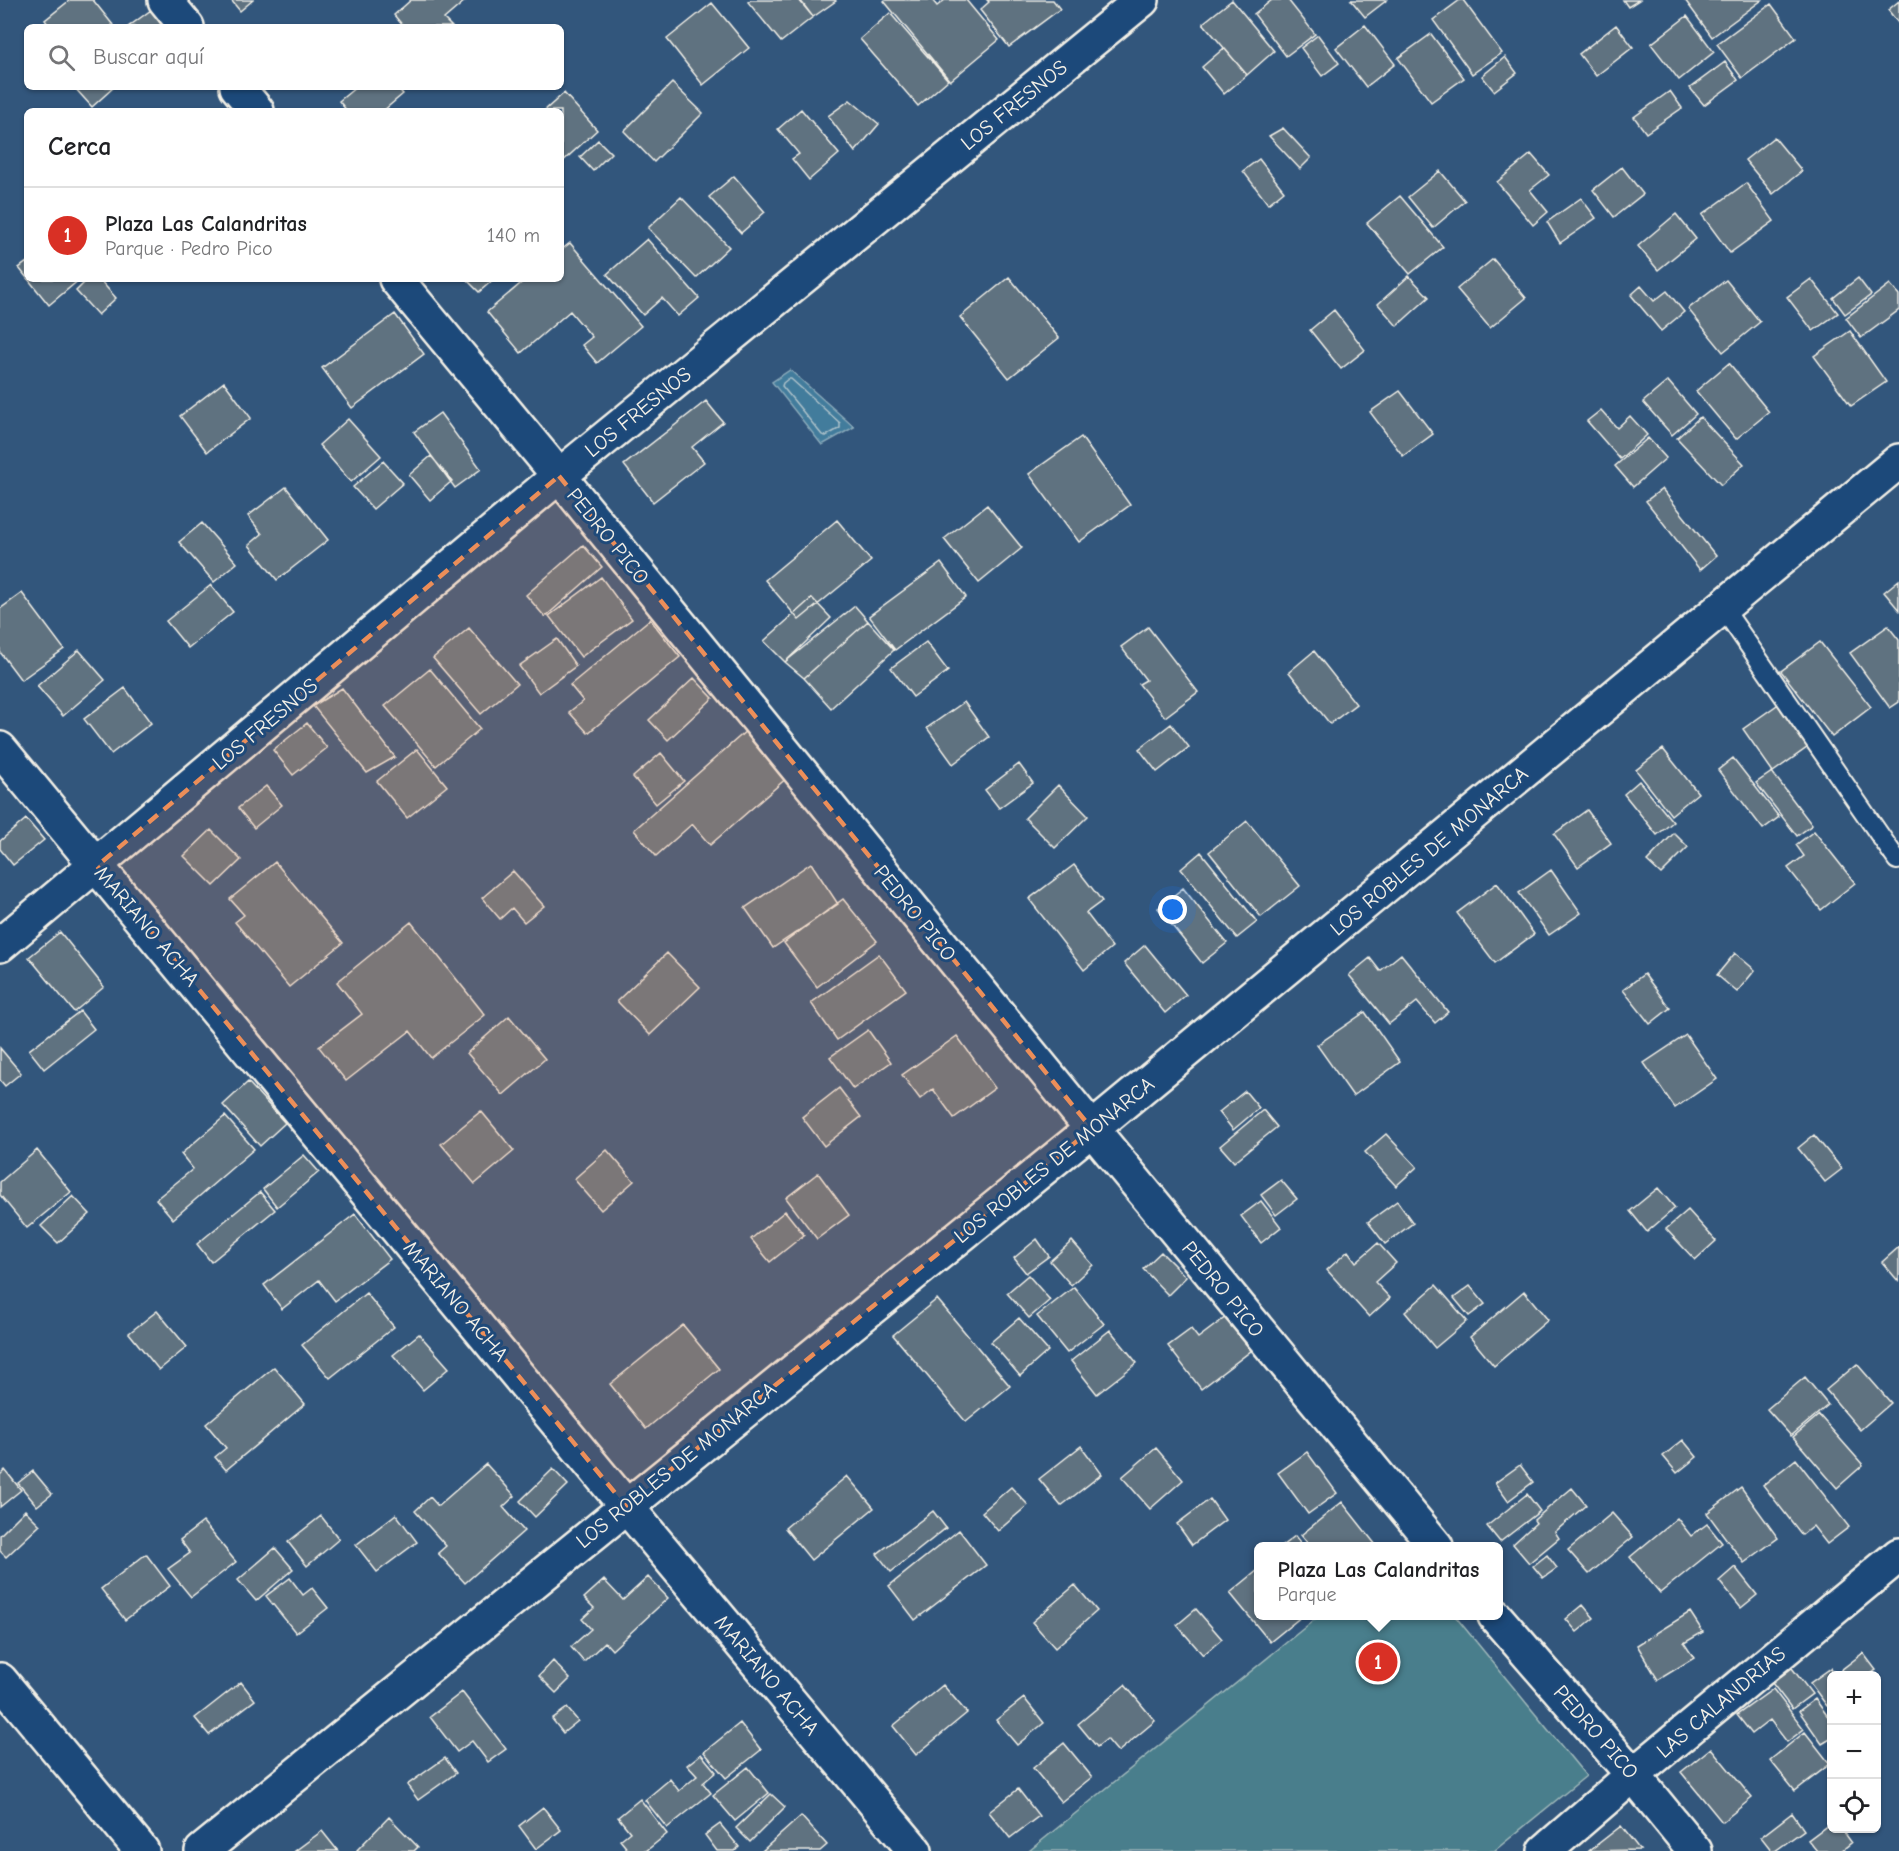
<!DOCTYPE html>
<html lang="es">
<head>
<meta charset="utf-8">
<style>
  :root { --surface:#fff; --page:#f6f6f6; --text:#202124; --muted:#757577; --line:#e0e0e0; --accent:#d93025 }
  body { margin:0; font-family:"Comic Neue",sans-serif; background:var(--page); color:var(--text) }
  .controls { position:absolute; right:18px; bottom:18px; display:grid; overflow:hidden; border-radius:9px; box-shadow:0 2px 4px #0004 }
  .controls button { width:54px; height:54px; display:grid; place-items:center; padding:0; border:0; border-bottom:2px solid var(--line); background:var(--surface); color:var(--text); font:30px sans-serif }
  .you { position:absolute; left:1173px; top:910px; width:21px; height:21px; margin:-15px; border:4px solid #fff; border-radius:50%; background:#1a73e8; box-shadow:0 0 0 9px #1a73e833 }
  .badge { display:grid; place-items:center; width:39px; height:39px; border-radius:50%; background:var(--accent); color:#fff; font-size:20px; font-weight:700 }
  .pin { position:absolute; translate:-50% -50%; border:3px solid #fff; box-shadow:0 2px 6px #0006 }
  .popup { position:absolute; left:1254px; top:1542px; width:249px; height:78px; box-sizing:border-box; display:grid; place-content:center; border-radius:9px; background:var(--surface); filter:drop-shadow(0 2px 4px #0005); font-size:20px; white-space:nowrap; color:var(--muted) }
  .popup b { font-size:22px; color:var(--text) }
  .popup::after { content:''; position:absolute; left:50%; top:100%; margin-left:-12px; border:12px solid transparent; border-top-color:var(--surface) }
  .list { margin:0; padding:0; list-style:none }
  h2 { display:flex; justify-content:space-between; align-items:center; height:78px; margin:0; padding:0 24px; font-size:26px }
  h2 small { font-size:20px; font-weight:400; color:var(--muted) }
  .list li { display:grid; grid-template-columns:39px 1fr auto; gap:18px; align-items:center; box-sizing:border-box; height:96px; padding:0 24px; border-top:2px solid var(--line) }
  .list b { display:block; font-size:22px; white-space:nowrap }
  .list p { margin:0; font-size:20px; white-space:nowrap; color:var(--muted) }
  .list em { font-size:20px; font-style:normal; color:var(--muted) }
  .icon { flex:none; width:33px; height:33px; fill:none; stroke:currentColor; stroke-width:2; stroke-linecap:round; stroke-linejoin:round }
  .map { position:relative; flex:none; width:1899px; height:1851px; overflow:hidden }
  .search { position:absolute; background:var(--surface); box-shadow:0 2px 4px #0004; left:24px; top:24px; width:540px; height:66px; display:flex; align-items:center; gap:15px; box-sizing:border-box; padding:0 21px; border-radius:9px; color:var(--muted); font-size:22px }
  .panel { position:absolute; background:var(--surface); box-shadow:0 2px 4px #0004; left:24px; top:108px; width:540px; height:174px; border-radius:9px }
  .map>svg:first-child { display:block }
</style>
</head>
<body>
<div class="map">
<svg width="1899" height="1851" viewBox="0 0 1899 1851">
  <rect width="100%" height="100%" fill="#32567c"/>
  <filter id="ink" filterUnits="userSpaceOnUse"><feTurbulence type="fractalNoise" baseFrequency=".0167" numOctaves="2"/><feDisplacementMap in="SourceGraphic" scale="12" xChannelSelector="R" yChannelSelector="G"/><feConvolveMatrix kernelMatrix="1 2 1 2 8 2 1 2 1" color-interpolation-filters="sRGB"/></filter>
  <g filter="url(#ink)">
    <path fill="#4a7e8c" stroke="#9fb8ba" stroke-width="1.5" d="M1319,1616H1455L1586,1776L1494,1851H1029Z"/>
    <path fill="#437b9c" stroke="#8aaaba" stroke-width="1.5" d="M790,370L854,427L822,445L772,382Z"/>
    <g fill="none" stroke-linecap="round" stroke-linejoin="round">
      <path stroke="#adc2ca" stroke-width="1.5" d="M788,379H791L840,423V428L826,436L822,435L782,386L783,383Z"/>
    </g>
    <path fill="#5f7280" stroke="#f4f1e8" stroke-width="1.5" d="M70,0H93L113,25L111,27H50L45,20Z
      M231,0H253L240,11Z
      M411,0H466L444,19L452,27H404L394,15Z
      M751,0H799L813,17L781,42L748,2Z
      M800,0H835L836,1L813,17Z
      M885,0H932L937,6L945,0H966L999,40L950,81L884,1Z
      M987,0H1053L1060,9L1009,47L980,10L989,2Z
      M1232,0L1274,51L1247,75L1203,23Z
      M1272,0H1288L1315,34L1286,56L1254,14Z
      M1351,0H1387L1365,17Z
      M1460,0H1463L1502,53L1472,74L1433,20Z
      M1623,0H1639L1628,7Z
      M1685,0H1762L1712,37Z
      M1899,1V24L1888,10Z
      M712,3L749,48L703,85L667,39Z
      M1771,4L1796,38L1742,78L1717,44Z
      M151,10L163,27H128Z
      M890,13L948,80L918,106L860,39Z
      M1687,16L1714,52L1679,80L1651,44Z
      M1365,25L1395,64L1366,87L1336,48Z
      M1616,25L1633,47L1596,76L1579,54Z
      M1431,34L1464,78L1431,102L1398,58Z
      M1318,35L1339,63L1322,76L1301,48Z
      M1224,48L1247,75L1224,94L1202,67Z
      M1505,57L1517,73L1494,91L1482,76Z
      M1725,62L1738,80L1704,105L1690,88Z
      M672,83L703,113L654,162L624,131Z
      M74,87H114L92,107Z
      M356,87H397L403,94L383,111H347L339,101Z
      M1670,91L1682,108L1646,133L1634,117Z
      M564,93L597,130L561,163V111H544Z
      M850,100L879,124L855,152L828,116Z
      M801,109L839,154L809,180L792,159L799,154L778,129Z
      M1283,128L1311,158L1300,169L1269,136Z
      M1774,137L1802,171L1773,194L1745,160Z
      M598,140L611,153L593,171L580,157Z
      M1531,154L1549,175L1530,190L1548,212L1533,225L1497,182Z
      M1259,159L1284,191L1268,204L1243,171Z
      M1622,167L1643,194L1614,217L1593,190Z
      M1440,171L1465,201L1433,228L1408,197Z
      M734,176L765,212L741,233L709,197Z
      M1746,183L1774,221L1730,253L1702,215Z
      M1400,196L1443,247L1410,274L1367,223Z
      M681,197L729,247L696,278L648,228Z
      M1581,198L1596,218L1560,243L1547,222Z
      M1676,214L1696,239L1658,270L1638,246Z
      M647,239L699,298L678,316L662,298L643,315L607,274Z
      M570,243L641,326L597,363L582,345L592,337L570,311L521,353L487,312L526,279H561V250Z
      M1493,259L1526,298L1490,328L1457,289Z
      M27,262V278L19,268Z
      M1409,276L1429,297L1397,326L1378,304Z
      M1009,277L1059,338L1009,378L960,317Z
      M1858,278L1871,295L1845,314L1833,298Z
      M28,279H80L49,305Z
      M88,279H99L116,298L98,315L76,291Z
      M466,279H494L479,292Z
      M1811,279L1838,313L1813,331L1787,297Z
      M1726,280L1760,322L1723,352L1688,309Z
      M1890,284L1899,295V310L1861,338L1846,318Z
      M1641,286L1654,301L1667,291L1684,312L1661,331L1631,295Z
      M1334,310L1365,350L1341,369L1310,330Z
      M395,314L424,354L352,408L322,368Z
      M1850,331L1886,382L1851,406L1814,356Z
      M1729,363L1769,412L1736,439L1696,391Z
      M1668,381L1696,414L1672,435L1643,402Z
      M224,382L251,418L207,452L180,416Z
      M1400,391L1433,434L1403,456L1370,412Z
      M706,401L723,422L692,447L704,462L653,502L624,465Z
      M1601,410L1617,428L1630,416L1647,435L1620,459L1587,421Z
      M440,413L481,469L455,488L414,432Z
      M1700,417L1744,464L1721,485L1677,438Z
      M348,419L381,456L351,482L319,445Z
      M1081,437L1130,505L1079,542L1029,474Z
      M1648,438L1666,458L1633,487L1615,466Z
      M431,456L452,481L430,500L409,475Z
      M383,461L403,483L373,509L353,487Z
      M286,487L328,540L277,580L249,545L262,534L248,516Z
      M1662,489L1716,556L1700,570L1646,501Z
      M987,505L1022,548L979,583L944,539Z
      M837,520L871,561L799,620L765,580Z
      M202,523L237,563L214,582L179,542Z
      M583,545L602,567L545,617L526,595Z
      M941,563L966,597L895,650L869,616Z
      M601,577L632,619L581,657L549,616Z
      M1899,580V610L1884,592Z
      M211,585L233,612L188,648L166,621Z
      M22,593L64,649L21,680L0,652V609Z
      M812,598L831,618L785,662L764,641Z
      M855,606L868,621L804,678L785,662Z
      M650,619L680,657L588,733L569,712L583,701L570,685Z
      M868,621L894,650L831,708L804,678Z
      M1888,626L1899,640V702L1890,708L1850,653Z
      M1148,627L1198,692L1165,717L1139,684L1146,680L1121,647Z
      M469,628L517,684L481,714L433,658Z
      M557,639L576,666L539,693L519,666Z
      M926,642L948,671L913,697L891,668Z
      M1820,642L1871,707L1832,737L1781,671Z
      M79,650L105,680L63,716L37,686Z
      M1314,651L1356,704L1330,724L1289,672Z
      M430,669L480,729L436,766L385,706Z
      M694,678L713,698L668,740L649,720Z
      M125,688L151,723L111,754L84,719Z
      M342,688L395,757L367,773L313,706Z
      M964,702L989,737L953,764L927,728Z
      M1780,703L1811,745L1773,772L1743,729Z
      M307,723L327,748L293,775L273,750Z
      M1171,724L1189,747L1157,772L1139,749Z
      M747,730L789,776L710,845L692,824L656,856L634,830Z
      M417,749L447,786L407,818L377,781Z
      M1663,749L1698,793L1671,815L1636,770Z
      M661,753L684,781L656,804L633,777Z
      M1733,758L1779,817L1763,829L1718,770Z
      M1019,764L1033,783L999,808L985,790Z
      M1772,772L1812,825L1797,836L1756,783Z
      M1639,781L1673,822L1657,835L1624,794Z
      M1058,785L1088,816L1055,848L1025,818Z
      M266,786L282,805L254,828L238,808Z
      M1587,810L1611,843L1578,867L1554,834Z
      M26,819L44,840L13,865L0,849V841Z
      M1247,821L1300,886L1261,917L1209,852Z
      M211,830L241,860L214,886L184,856Z
      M1814,831L1855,883L1821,910L1788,868L1804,856L1796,845Z
      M1674,833L1688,847L1661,874L1647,861Z
      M1201,852L1257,922L1237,938L1181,869Z
      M275,862L343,943L289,987L235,922L244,915L230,899Z
      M811,863L838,904L773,948L745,908Z
      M1074,865L1102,901L1086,913L1112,947L1084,970L1029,899Z
      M1551,870L1581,913L1549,935L1519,893Z
      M513,871L544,906L524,922L512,908L500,919L482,898Z
      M1497,883L1534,934L1495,963L1457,913Z
      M1183,888L1227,943L1202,963L1158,908Z
      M843,899L877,941L817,987L784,943Z
      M411,922L485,1015L431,1058L410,1031L346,1081L319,1047L362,1014L337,982Z
      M60,932L104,987L74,1012L29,957Z
      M1145,945L1186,995L1165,1013L1124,963Z
      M667,953L700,987L650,1035L617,1001Z
      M1735,953L1755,970L1737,992L1717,975Z
      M879,954L906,990L837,1040L811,1003Z
      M1401,954L1448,1012L1435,1023L1417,1002L1389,1024L1349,975L1370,958L1380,971Z
      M1644,974L1670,1008L1650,1024L1623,990Z
      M80,1011L94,1029L44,1069L29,1050Z
      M1365,1012L1400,1062L1353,1096L1317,1045Z
      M509,1016L545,1059L503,1095L467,1053Z
      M868,1030L891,1062L853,1089L830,1057Z
      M1686,1035L1717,1079L1675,1108L1644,1063Z
      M957,1036L995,1088L954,1118L933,1089L920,1099L902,1075Z
      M0,1048L21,1073L5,1086L0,1080Z
      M248,1082L285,1123L260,1146L223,1105Z
      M839,1088L861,1117L824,1146L802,1117Z
      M1245,1091L1259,1108L1233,1130L1219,1112Z
      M1263,1110L1277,1127L1234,1162L1220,1146Z
      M481,1111L514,1151L475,1184L441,1144Z
      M225,1116L254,1149L173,1219L156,1199L193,1169L181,1154Z
      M1386,1134L1417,1167L1396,1186L1365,1152Z
      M1814,1135L1842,1169L1825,1182L1798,1148Z
      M37,1150L71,1192L27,1228L0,1195V1182Z
      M607,1150L634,1181L601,1210L574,1179Z
      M304,1155L319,1172L277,1207L263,1189Z
      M818,1173L849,1215L817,1239L786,1198Z
      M1281,1180L1297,1199L1276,1215L1261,1195Z
      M1658,1188L1675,1208L1647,1232L1630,1211Z
      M260,1192L275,1210L211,1262L197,1244Z
      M73,1196L90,1214L58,1243L41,1226Z
      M1261,1201L1281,1227L1261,1243L1241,1216Z
      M1397,1201L1413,1223L1385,1244L1368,1222Z
      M1688,1210L1716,1241L1695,1260L1666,1229Z
      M785,1211L804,1235L770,1262L751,1239Z
      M355,1214L390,1259L335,1301L319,1280L282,1309L264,1285Z
      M1037,1239L1049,1256L1026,1273L1014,1258Z
      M1072,1241L1093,1265L1071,1285L1050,1261Z
      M1378,1243L1396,1263L1375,1282L1390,1298L1369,1317L1327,1270L1348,1251L1356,1262Z
      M1899,1247V1282L1882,1262Z
      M1161,1252L1186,1277L1168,1295L1143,1269Z
      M1028,1275L1050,1300L1029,1318L1007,1293Z
      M1436,1285L1467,1321L1435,1348L1405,1312Z
      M1470,1286L1485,1304L1469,1316L1454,1298Z
      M1074,1287L1104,1324L1067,1353L1037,1316Z
      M1524,1291L1548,1320L1494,1366L1470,1337Z
      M366,1293L394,1327L330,1378L302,1345Z
      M937,1299L1010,1386L966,1422L893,1335Z
      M157,1311L187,1347L159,1370L129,1333Z
      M1230,1314L1256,1347L1201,1389L1168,1346L1191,1329L1198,1338Z
      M1019,1318L1048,1351L1020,1376L991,1342Z
      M683,1325L719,1369L646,1429L610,1384Z
      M1110,1330L1137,1363L1097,1394L1071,1361Z
      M419,1334L449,1368L423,1390L393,1355Z
      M1857,1364L1891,1403L1860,1430L1826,1390Z
      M274,1367L305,1404L226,1470L215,1457L226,1448L206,1424Z
      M1805,1377L1828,1405L1791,1436L1767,1409Z
      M1819,1415L1863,1465L1837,1488L1793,1437Z
      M1683,1440L1697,1457L1677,1473L1663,1456Z
      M1081,1446L1102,1474L1061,1506L1039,1479Z
      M1156,1448L1183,1480L1150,1509L1122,1477Z
      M1307,1452L1337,1493L1308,1514L1278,1473Z
      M1796,1459L1849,1527L1827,1544L1813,1526L1802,1535L1763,1485Z
      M486,1464L515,1496L503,1507L524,1531L465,1583L438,1553L446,1546L415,1511L430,1497L438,1506Z
      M1520,1465L1533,1482L1508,1501L1495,1483Z
      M553,1469L568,1485L535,1517L520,1501Z
      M5,1470L21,1490L0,1507V1475Z
      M33,1471L52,1494L37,1506L18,1483Z
      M847,1476L874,1508L811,1560L785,1528Z
      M1011,1487L1028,1505L998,1531L982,1512Z
      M1741,1487L1778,1538L1744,1563L1707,1513Z
      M1572,1488L1586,1505L1555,1532L1559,1538L1529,1563L1513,1544L1536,1523L1534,1520Z
      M1527,1494L1540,1511L1500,1542L1487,1526Z
      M1210,1499L1225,1520L1192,1545L1177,1524Z
      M1342,1502L1376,1545L1374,1546H1310L1301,1535Z
      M25,1510L40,1525L6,1557L0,1551V1535Z
      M933,1511L946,1528L891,1572L877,1554Z
      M1612,1513L1633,1537L1589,1574L1568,1550Z
      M396,1514L417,1542L377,1572L356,1545Z
      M321,1516L339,1539L307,1566L288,1542Z
      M1677,1518L1691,1536L1707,1524L1722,1543L1660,1593L1630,1557Z
      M203,1522L236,1562L191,1597L168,1569L190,1553L180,1540Z
      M959,1530L986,1565L915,1620L889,1586Z
      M1295,1536L1303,1546H1282Z
      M275,1548L293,1569L256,1601L238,1580Z
      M146,1554L170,1586L125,1620L101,1589Z
      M1547,1555L1557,1568L1543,1578L1533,1566Z
      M1735,1567L1757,1595L1741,1608L1719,1581Z
      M1258,1570V1616H1302L1270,1642L1230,1593Z
      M648,1577L668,1598L612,1650L605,1642L584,1662L571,1647L591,1629L582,1619L594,1608L584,1598L604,1580L623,1600Z
      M290,1578L303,1595L312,1588L328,1608L296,1633L266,1596Z
      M1075,1585L1097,1611L1055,1648L1032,1622Z
      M1583,1605L1594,1618L1577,1632L1566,1619Z
      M1196,1609L1222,1639L1203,1655L1177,1625Z
      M1690,1612L1703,1632L1684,1643L1694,1658L1658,1680L1637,1645Z
      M1863,1653L1876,1670L1868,1676H1845L1841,1670Z
      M553,1661L570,1679L556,1693L539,1676Z
      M1792,1668L1812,1694L1792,1709L1772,1683Z
      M1831,1668L1836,1676H1832V1703L1827,1706L1810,1683Z
      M241,1682L255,1700L209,1735L195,1718Z
      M943,1685L967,1713L916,1755L893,1726Z
      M1125,1685L1155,1721L1118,1752L1107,1739L1097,1747L1078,1724Z
      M1773,1689L1804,1729L1787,1742L1770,1720L1752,1734L1737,1715Z
      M462,1692L506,1749L488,1762L472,1741L457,1752L430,1717Z
      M1024,1698L1044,1723L1017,1745L996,1720Z
      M1815,1699L1832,1722V1738L1822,1744L1799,1711Z
      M567,1708L578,1721L563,1733L552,1719Z
      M740,1723L761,1750L726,1778L704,1752Z
      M1805,1732L1830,1764L1795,1791L1770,1760Z
      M1064,1743L1092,1777L1061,1802L1033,1768Z
      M1711,1748L1752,1798L1722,1822L1681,1772Z
      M701,1754L716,1772L703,1783L711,1793L667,1828L645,1800L670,1779L679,1791L697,1776L687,1765Z
      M445,1758L456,1773L418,1800L407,1785Z
      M748,1767L769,1793L735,1821L713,1795Z
      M1018,1789L1039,1816L1010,1838L989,1812Z
      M771,1794L785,1807L750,1842L736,1828Z
      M640,1799L667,1834L646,1851H629L620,1840L630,1832L618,1817Z
      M543,1807L561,1830L536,1849L519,1826Z
      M1792,1813L1804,1830L1775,1851H1772L1761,1837Z
      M801,1816L827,1845L820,1851H762Z
      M389,1817L418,1847L414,1851H358L357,1850Z
      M1832,1822V1828H1840L1851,1843L1841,1851H1817L1808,1840Z
      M720,1824L739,1847L735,1851H717L705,1835Z
      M1621,1826L1640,1850L1589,1851Z
      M322,1831L338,1851H295Z"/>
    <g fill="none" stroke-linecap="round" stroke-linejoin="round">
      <defs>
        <path id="service" d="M1723,608L1897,860"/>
        <path id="minor" d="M165,0L187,27
          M237,87L257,111
          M396,279L559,476L1092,1129L1436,1546
          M0,749L626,1506L915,1851
          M0,945L559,476L1142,0
          M1495,1616L1633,1775L1695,1851
          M0,1680L142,1851
          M202,1851L1092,1129L1899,461
          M1545,1851L1633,1775L1899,1555"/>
      </defs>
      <use href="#service" stroke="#f4f1e8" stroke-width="22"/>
      <use href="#minor" stroke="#f4f1e8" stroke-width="38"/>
      <use href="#service" stroke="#1f4a7a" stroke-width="18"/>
      <use href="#minor" stroke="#1f4a7a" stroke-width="33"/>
    </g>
  </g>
  <path fill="#ec8e59" fill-opacity="0.2" stroke="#ec8e59" stroke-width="4.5" stroke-dasharray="12 8" stroke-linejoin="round" d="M559,476L1092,1129L626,1506L97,866Z"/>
  <g text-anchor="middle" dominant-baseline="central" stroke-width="6" stroke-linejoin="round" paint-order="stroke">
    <g font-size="21" fill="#f4f1e8" stroke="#1f4a7a">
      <text transform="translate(1014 105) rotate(-39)">LOS FRESNOS</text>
      <text transform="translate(638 412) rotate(-39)">LOS FRESNOS</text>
      <text transform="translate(608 536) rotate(51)">PEDRO PICO</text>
      <text transform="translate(265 724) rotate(-40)">LOS FRESNOS</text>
      <text transform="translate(1429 851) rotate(-40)">LOS ROBLES DE MONARCA</text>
      <text transform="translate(915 913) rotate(51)">PEDRO PICO</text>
      <text transform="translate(147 926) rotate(50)">MARIANO ACHA</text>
      <text transform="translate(1054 1160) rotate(-39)">LOS ROBLES DE MONARCA</text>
      <text transform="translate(1223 1289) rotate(51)">PEDRO PICO</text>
      <text transform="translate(456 1301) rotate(50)">MARIANO ACHA</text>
      <text transform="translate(676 1465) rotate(-39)">LOS ROBLES DE MONARCA</text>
      <text transform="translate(767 1675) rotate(50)">MARIANO ACHA</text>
      <text transform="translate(1721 1702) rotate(-40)">LAS CALANDRIAS</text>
      <text transform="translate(1596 1732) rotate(49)">PEDRO PICO</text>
    </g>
  </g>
</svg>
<div class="controls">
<button>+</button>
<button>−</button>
<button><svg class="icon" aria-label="locate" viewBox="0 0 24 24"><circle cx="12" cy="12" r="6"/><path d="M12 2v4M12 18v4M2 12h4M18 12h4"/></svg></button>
</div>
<div class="you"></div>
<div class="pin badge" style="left:1378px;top:1662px">1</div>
<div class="popup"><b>Plaza Las Calandritas</b>Parque</div>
<div class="search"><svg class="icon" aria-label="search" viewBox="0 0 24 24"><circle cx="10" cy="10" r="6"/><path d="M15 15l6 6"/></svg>Buscar aquí</div>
<section class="panel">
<h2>Cerca<small></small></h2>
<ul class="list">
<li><span class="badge">1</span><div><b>Plaza Las Calandritas</b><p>Parque · Pedro Pico</p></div><em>140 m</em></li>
</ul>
</section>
</div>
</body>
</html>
